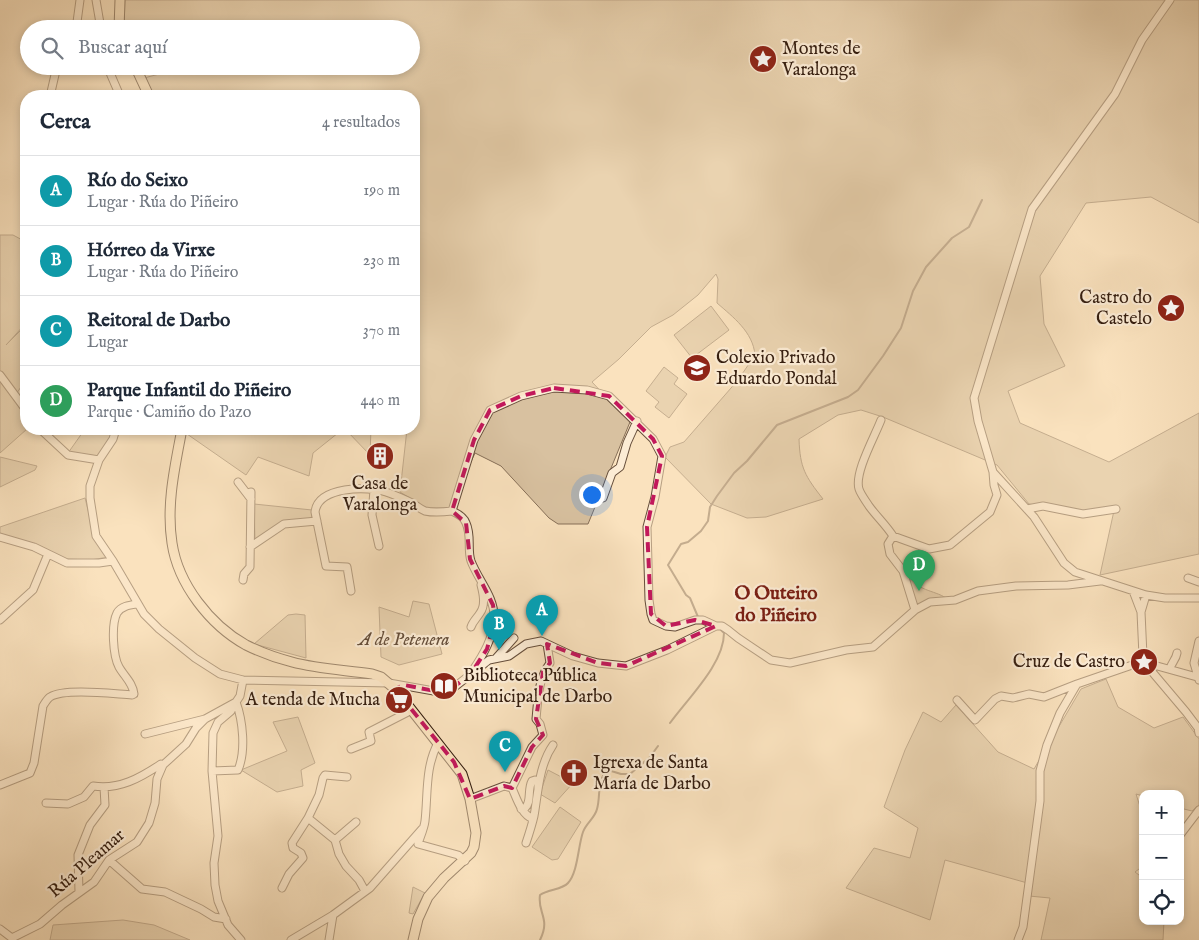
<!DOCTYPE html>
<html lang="es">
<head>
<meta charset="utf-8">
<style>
  :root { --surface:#fff; --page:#f2f2f3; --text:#1f2937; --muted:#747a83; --line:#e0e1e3; --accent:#8f2418 }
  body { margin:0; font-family:"IM FELL English",serif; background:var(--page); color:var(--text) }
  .controls { position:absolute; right:15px; bottom:15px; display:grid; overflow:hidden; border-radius:10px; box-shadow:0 2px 8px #0003 }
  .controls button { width:45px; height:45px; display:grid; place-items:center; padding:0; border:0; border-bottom:1px solid var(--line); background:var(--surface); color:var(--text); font:25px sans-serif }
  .you { position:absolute; left:591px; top:494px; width:18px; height:18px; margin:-12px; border:4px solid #fff; border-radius:50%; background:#1a73e8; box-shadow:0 0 0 8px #1a73e833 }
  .badge { display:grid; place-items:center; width:32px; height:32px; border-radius:50%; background:var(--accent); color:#fff; font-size:16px; font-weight:700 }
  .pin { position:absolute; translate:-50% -41px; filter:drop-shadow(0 1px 2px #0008) }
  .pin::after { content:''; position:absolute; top:26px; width:18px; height:15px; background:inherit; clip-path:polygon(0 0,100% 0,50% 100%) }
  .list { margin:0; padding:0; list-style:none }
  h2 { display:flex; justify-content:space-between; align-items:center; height:65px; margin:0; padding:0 20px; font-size:21px }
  h2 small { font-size:16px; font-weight:400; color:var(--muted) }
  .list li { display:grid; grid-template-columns:32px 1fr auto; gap:15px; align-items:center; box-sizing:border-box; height:70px; padding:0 20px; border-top:1px solid var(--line) }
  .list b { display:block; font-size:19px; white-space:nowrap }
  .list p { margin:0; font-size:16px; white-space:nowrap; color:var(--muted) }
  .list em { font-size:16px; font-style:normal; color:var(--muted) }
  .icon { flex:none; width:28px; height:28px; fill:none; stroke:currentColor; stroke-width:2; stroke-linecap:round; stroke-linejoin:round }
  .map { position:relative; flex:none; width:1199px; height:940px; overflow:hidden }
  .search { position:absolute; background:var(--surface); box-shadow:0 2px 8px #0003; left:20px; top:20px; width:400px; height:55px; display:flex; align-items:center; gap:12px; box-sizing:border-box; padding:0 18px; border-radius:28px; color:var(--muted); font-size:19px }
  .panel { position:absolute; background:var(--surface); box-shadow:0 2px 8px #0003; left:20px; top:90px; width:400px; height:345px; border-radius:20px }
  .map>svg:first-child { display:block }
</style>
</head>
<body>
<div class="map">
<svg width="1199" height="940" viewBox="0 0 1199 940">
  <rect width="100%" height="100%" fill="#fae2be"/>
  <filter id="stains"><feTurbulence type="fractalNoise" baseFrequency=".004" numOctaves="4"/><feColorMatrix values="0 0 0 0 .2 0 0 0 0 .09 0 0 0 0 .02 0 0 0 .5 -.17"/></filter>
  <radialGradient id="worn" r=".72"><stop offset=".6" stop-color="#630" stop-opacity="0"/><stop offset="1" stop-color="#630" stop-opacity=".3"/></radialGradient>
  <path fill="#d8c1a0" stroke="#866f58" d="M125,0H1199V223L1151,197L1086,203L1040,276L1044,324L1065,366L1008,391L1020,423L1109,462L1199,413V554L1100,575L1115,506L1084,512L1029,504L997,465L883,417L861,410L838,415L799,439C800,468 805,476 823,499L766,517L747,518L711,504L665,457L670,447L684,442L738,380L755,355C753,332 733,317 717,303L718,279L716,274L698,295L673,315L651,327L619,359L592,382L630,422L588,524H558L549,518L501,466L475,453L450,508H426L400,492L407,429H414V96H155L144,78L167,72L165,66H411V29H152L149,22L124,27Z
    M0,235H13L26,242V323L6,345L23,328L26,332V379L17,393L0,372Z
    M711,306L729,330L692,358L674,335Z
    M664,367L678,378L674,384L687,394L669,418L655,407L659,402L646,391Z
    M0,380L26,417L27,429L0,453Z
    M85,429H114L111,438L99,456L68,453Z
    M188,429H343L313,453L309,476L258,457L246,475L187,434Z
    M345,429H371L370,455Z
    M0,457L37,466L35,470L0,487Z
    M85,498L95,538L108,557L91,560L63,559L0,534V527Z
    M254,504L312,510V521L284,522L255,541Z
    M908,574C916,591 934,590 946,598L930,599L918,606L915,605L907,576Z
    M413,601L429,604L442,654L399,665L381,657L379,607L409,617Z
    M296,614L305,615L306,658L254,644L288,615Z
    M1106,679L1118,707L1154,728L1183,717L1199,739V805L1192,811L1180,808V794H1143V796L1136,794L1143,816V866L1135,872L1143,878V921H1164L1163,940H1041L1050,898L1029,896L1031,884L945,860L930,920L846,888L874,848L910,858L918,828L884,807L905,750L923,712L941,722L956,705L998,752L1034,769L1081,689Z
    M298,717L315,763L301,770L303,786L277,792L241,770L287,751L273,722Z
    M548,770L573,783L555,803L540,794Z
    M560,807L581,822L558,859L552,860L532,847Z
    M413,887L425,893L413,914L409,913Z
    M123,920L154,925L190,940H50L53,925Z"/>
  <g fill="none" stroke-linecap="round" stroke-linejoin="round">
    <path stroke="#836b54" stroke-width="2" d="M698,617L690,598L686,595L668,565L681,544L688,542L701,531L708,521L710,507L717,496L734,473L747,461L777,425L848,397L858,390L883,356L901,328L913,291L926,267L952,238L969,227L982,200
      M670,723C688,698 724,664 724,633L721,630
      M540,940C551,918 537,913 540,895C548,889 562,890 568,883C578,872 578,846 583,832C586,823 595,818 597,809C601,796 596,780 608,770L621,774H630L650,757L658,746"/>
    <defs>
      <path id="minor" d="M96,0L101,29
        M1170,0L1142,40L1115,94L1032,209L974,398L978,421L993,472L1034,517L1064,563L1075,572L1146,595L1165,598H1199
        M73,29L77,22L80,0
        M107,66L120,96
        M51,92L57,66
        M0,375L26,410
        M881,420C875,436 854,473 859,489C861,495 866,501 869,506C877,517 886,525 893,536
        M40,429L68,455L99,460
        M116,429L113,439L99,460L90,486V498L96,536L113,561L144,614L159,629L195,658L220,674L243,680L389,683L445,693L452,689L489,660L509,656L526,644L541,641L573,656L598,663L626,666L667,650L716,626
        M238,482L251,499
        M374,490L372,515L379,546
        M603,498L612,473L620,467L627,443L637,421
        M1027,509L1043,506L1083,514L1116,509
        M452,511L474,440L490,410L521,396L554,388L587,390L609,396L653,439L662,456L655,497L647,527L649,600L651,614L653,620L666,626L675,627L695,620H703L716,626H722L728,630L738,638L771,660L790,663L846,650L873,647L915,610L930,602L955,600L978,591L1016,586L1068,585L1100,581
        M452,511C459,514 464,517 466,523C472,536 467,549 471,561C478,580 495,597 494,618C494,637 483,655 473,670
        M0,537L34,547L67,563H99L113,561
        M250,547L284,524L317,521
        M1188,578L1199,582
        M243,580L244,574L250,567L251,492
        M351,591L347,567L326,566L315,512C318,486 368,486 386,492C395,495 404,499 412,503C416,505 420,509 425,511C434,513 444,512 452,511
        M1133,591L1141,612
        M915,610L903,571L890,554L888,544L893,536L929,549L950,545L990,512L997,495L994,485L993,472
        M0,620L33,590L48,554
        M471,627C473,621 477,618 480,613C486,605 483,593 481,585
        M1138 662a6 6 0 1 1 12 0a6 6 0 1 1-12 0Z
        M1143,656L1141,612L1146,595
        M496,658L514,638
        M1150,664L1197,677
        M1148,667L1186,712L1198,728L1199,733
        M1170,669C1171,663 1176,660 1177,653
        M1199,680L1194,663L1199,641
        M957,700L975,720L995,699L1001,696L1013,698L1029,694L1044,697L1077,684
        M235,703L231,711L218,722L213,733L212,771L218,836L214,863L215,885L218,901L228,925L241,940
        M145,734L205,719
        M438,743C425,767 428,794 425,821C424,829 420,837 418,844L458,855L465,861
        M351,749L371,741L369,732L412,710
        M212,771L238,770C246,751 243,721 236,702
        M347,777L325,775L323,778L319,795L308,818L335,840L339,854L346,866L359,880L365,891
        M0,785L30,773L34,763L43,706C45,703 47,699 50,697C65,688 113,694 132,695L134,694C133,683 124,676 119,667C113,656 111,625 117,613C121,606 130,605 137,604
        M512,788L532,747L543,735L540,724L536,719C538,699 538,679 550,663L547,644
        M512,788C517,799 521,814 533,819
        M470,799L504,786L512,788
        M46,803L68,804L84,797L93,786C119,790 140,778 161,764L163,765
        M521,809L525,808C532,802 527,790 532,781L535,780L538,783V789
        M1180,835L1199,810
        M335,840L356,822
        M526,843C529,834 532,825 534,816C538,793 539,765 553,745
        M109,860L142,889L165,892L201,909L214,917L226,919
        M282,888L289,874L303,858L301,853L293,848L292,843L308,818
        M79,892L78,855L90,825L105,805L104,787
        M0,929L12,938
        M12,938L40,924L62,905L94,882L109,860L137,842L149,823L155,803L157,779L163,765L186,744L196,728L205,719L236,702L240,696L243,680
        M291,940L333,915L370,888L422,829
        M329,940L333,915
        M1018,940L1023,927L1040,801V771L1047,745L1060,713L1077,684L1138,663"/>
      <path id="major" d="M119,29L120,0
        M135,66L149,96
        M182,429C175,466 166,505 172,543C178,584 210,625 246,645C260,652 276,658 292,662C318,669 345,670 372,674L381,677L395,689L462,774L470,799L476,833L474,847L471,853L444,878L428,897L418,919L413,940"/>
    </defs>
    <use href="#minor" stroke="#664e3b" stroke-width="9"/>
    <use href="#major" stroke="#341d0f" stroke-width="11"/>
    <use href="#minor" stroke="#fcecd5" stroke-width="7"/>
    <use href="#major" stroke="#fae2be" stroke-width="9"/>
  </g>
  <path d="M0 0H1199V940H0ZM554,388L609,396L653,439L662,456L647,527L651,614L666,626L695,620L716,626L626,666L598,663L547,644L550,663L543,672L536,719L543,735L532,747L512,788L504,786L470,799L454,762L395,689L404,685L445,693L470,675L487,649L495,619L493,605L470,559L466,523L452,511L474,440L490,410L521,396Z" fill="#fae2be" fill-opacity=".55" fill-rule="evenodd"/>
  <path fill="none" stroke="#c2185b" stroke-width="4" stroke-dasharray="10 6" stroke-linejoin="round" d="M554,388L609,396L653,439L662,456L647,527L651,614L666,626L695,620L716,626L626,666L598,663L547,644L550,663L543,672L536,719L543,735L532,747L512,788L504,786L470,799L454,762L395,689L404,685L445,693L470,675L487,649L495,619L493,605L470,559L466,523L452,511L474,440L490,410L521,396Z"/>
  <defs>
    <symbol id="sight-disc" viewBox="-11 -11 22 22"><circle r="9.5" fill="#8f2418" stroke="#fcecd5"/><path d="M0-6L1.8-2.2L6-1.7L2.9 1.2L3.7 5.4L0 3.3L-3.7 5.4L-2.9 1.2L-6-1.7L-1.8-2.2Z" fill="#fff"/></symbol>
    <symbol id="school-disc" viewBox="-11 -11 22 22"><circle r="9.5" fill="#8f2418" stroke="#fcecd5"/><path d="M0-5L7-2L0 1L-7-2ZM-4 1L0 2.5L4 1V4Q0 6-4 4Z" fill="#fff"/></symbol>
    <symbol id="building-disc" viewBox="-11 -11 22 22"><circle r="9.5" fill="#8f2418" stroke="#fcecd5"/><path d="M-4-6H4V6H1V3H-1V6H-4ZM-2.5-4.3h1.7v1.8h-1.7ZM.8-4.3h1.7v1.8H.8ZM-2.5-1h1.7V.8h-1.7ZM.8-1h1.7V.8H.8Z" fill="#fff"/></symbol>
    <symbol id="library-disc" viewBox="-11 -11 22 22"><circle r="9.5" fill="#8f2418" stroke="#fcecd5"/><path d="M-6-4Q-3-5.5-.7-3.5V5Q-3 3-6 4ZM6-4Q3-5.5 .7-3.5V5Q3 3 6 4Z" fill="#fff"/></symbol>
    <symbol id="supermarket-disc" viewBox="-11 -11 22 22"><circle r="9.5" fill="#8f2418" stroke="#fcecd5"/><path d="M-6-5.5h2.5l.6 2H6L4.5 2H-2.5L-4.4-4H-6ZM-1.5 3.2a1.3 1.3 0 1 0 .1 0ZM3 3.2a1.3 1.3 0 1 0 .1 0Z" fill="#fff"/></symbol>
    <symbol id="church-disc" viewBox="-11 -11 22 22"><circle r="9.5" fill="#8f2418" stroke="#fcecd5"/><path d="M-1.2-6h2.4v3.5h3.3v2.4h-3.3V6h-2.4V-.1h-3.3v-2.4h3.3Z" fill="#fff"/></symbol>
  </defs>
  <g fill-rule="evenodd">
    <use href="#sight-disc" x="747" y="43" width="32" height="32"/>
    <use href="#sight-disc" x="1155" y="292" width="32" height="32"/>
    <use href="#school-disc" x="681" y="352" width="32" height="32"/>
    <use href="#building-disc" x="364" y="440" width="32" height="32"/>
    <use href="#sight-disc" x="1128" y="646" width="32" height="32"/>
    <use href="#library-disc" x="428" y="670" width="32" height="32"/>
    <use href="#supermarket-disc" x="383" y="684" width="32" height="32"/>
    <use href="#church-disc" x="558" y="757" width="32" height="32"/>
  </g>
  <g text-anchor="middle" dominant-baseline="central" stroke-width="4.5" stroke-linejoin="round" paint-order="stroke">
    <g font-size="18" fill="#341d0f" stroke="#fcecd5" text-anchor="start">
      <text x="782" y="49">Montes de<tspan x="782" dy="21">Varalonga</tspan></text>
      <text x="1152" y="298" text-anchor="end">Castro do<tspan x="1152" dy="21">Castelo</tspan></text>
      <text x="716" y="358">Colexio Privado<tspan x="716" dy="21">Eduardo Pondal</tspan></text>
      <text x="380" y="484" text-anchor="middle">Casa de<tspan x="380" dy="21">Varalonga</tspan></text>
      <text x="1125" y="662" text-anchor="end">Cruz de Castro</text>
      <text x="463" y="676">Biblioteca Pública<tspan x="463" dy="21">Municipal de Darbo</tspan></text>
      <text x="380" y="700" text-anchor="end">A tenda de Mucha</text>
      <text x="593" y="763">Igrexa de Santa<tspan x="593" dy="21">María de Darbo</tspan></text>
    </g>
    <g font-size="18" font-style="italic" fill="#654e3a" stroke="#fcecd5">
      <text x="404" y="640">A de Petenera</text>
    </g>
    <g font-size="18" fill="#341d0f" stroke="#fcecd5">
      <text transform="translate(87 864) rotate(-41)">Rúa Pleamar</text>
    </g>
    <g font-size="19" font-weight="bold" fill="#7a1f14" stroke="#fcecd5">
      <text x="776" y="594">O Outeiro<tspan x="776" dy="22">do Piñeiro</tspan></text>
    </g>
  </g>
  <rect width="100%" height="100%" filter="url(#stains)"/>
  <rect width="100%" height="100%" fill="url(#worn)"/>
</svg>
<div class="controls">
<button>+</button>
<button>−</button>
<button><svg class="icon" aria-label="locate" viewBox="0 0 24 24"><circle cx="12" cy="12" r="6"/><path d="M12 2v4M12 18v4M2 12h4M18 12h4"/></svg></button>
</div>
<div class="you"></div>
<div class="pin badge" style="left:542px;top:636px;background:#0f9aa8">A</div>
<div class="pin badge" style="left:499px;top:650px;background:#0f9aa8">B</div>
<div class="pin badge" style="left:505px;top:772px;background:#0f9aa8">C</div>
<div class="pin badge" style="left:919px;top:591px;background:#2e9e5b">D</div>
<div class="search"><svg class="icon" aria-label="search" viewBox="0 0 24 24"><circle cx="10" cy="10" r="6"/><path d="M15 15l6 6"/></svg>Buscar aquí</div>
<section class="panel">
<h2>Cerca<small>4 resultados</small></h2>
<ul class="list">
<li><span class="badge" style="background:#0f9aa8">A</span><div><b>Río do Seixo</b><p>Lugar · Rúa do Piñeiro</p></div><em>190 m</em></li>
<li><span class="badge" style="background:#0f9aa8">B</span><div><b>Hórreo da Virxe</b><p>Lugar · Rúa do Piñeiro</p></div><em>230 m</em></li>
<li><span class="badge" style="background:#0f9aa8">C</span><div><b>Reitoral de Darbo</b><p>Lugar</p></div><em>370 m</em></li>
<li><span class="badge" style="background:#2e9e5b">D</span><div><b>Parque Infantil do Piñeiro</b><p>Parque · Camiño do Pazo</p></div><em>440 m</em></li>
</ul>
</section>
</div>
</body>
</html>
